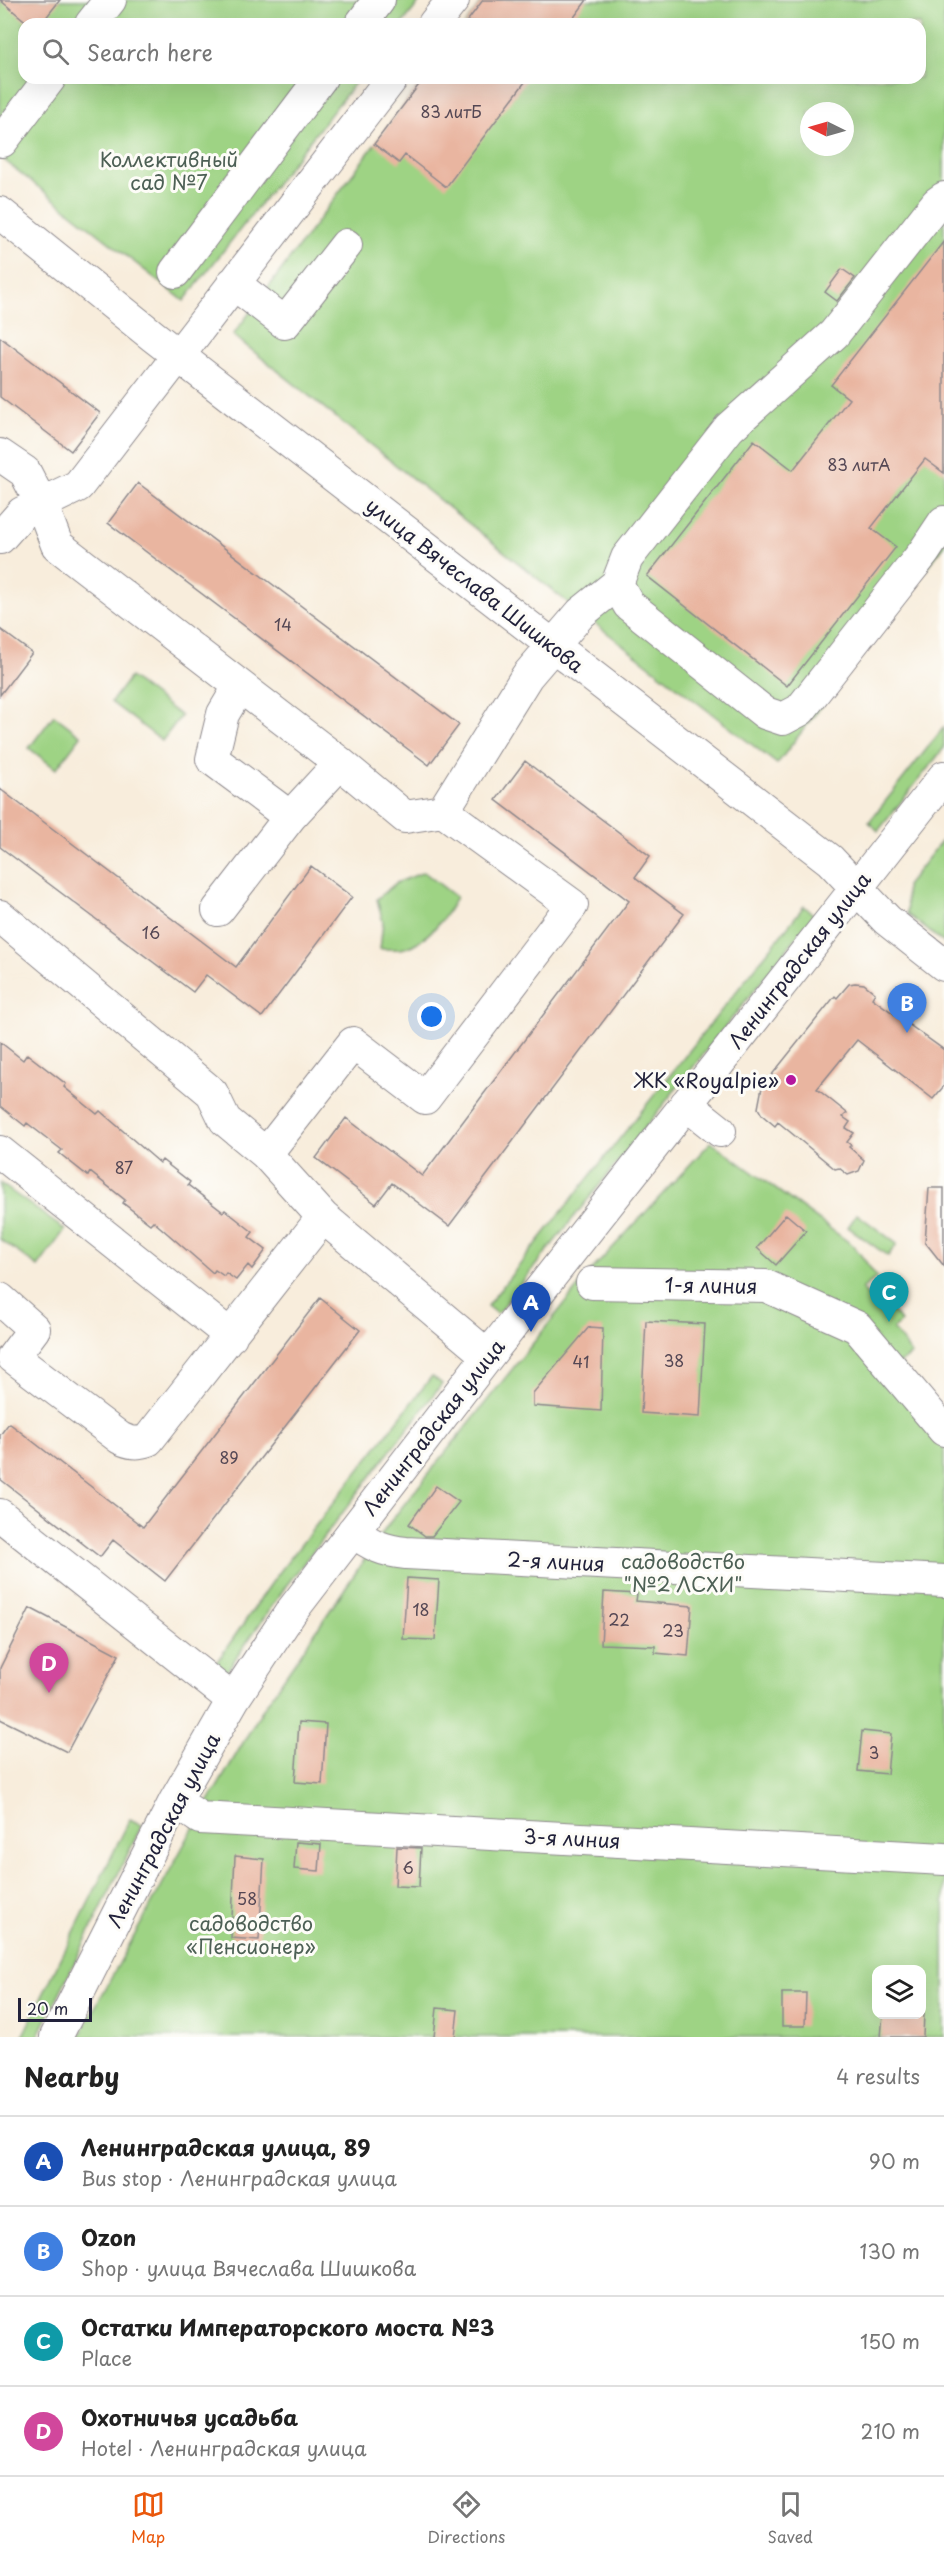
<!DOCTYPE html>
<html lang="en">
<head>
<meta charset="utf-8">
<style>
  :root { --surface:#fff; --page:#f2f2f2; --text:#222; --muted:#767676; --line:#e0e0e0; --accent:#ea580c }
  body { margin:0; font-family:"Playpen Sans",sans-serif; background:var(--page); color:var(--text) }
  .controls { position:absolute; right:18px; bottom:18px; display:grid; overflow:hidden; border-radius:12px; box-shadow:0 6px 24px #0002 }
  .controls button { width:54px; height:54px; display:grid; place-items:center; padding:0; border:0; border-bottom:2px solid var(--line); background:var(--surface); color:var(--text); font:30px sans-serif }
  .compass { position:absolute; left:800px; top:102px; width:54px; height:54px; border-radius:50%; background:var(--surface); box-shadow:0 6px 24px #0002; rotate:275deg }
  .scale { position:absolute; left:18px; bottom:15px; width:74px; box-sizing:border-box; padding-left:6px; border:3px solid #22223b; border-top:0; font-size:16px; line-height:21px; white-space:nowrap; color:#22223b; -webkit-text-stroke:4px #fdfcf7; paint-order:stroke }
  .you { position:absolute; left:432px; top:1017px; width:21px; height:21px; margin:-15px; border:4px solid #fff; border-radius:50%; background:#1a73e8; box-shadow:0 0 0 9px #1a73e833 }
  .badge { display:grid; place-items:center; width:39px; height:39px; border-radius:50%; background:var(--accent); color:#fff; font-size:20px; font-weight:700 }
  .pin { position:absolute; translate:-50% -50px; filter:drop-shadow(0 2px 3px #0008) }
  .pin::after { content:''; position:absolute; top:32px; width:21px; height:18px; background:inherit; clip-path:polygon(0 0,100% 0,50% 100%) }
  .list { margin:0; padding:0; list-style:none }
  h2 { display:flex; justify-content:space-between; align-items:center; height:78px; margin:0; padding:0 24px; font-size:26px }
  h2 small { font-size:20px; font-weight:400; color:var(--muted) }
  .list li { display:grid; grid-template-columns:39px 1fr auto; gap:18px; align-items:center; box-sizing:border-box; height:90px; padding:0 24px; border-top:2px solid var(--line) }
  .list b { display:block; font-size:22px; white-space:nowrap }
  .list p { margin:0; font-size:20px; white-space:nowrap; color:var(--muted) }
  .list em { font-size:20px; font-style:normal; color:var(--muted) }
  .icon { flex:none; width:33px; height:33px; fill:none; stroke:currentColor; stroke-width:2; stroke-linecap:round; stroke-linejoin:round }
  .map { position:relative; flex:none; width:944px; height:2037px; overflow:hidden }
  .search { position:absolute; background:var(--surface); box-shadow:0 6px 24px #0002; left:18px; right:18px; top:18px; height:66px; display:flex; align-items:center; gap:15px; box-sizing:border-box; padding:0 21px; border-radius:18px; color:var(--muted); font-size:22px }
  .sheet { height:438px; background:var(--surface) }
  nav { display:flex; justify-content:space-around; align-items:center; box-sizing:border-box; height:84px; border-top:2px solid var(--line); background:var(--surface); font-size:16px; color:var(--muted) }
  nav a { display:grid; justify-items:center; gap:3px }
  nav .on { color:var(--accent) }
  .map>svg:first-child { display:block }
</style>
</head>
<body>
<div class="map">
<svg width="944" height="2037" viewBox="0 0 944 2037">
  <rect width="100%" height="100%" fill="#fdfcf7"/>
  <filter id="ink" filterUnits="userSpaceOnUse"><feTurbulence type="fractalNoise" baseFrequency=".0167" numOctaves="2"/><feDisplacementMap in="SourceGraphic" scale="12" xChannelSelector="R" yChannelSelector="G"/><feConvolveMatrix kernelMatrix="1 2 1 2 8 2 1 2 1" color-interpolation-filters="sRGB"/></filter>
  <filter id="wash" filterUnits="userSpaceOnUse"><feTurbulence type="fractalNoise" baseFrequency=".008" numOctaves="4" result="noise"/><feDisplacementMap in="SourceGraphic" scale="24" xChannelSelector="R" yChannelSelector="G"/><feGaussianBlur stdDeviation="1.35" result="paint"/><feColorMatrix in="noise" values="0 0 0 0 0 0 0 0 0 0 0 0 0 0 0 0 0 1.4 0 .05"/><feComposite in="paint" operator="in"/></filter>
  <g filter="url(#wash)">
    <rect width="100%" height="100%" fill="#f8eddc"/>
    <path fill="#9ed384" stroke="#607a60" stroke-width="1.5" fill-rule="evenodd" d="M0,0H421L402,24H24V78H359L184,301L0,157Z
      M483,0H944V546L777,764L562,598L233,335L424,78H920V24H465ZM809,111H845V147H809Z
      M130,677L181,716L162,741L111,702Z
      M54,715L81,736L56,769L29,748Z
      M944,727V748L878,831L869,822Z
      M944,838V943L907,914L906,886Z
      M424,872L456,897C447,917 427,941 405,948C398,950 388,949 380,949L383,922L377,899L396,883Z
      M804,906L814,915L497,1314L487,1306Z
      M711,1142L854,1246L877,1277L862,1289L880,1311L888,1306L901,1322L893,1329L912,1354L900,1363L944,1419V2037H79L192,1830L261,1712L390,1522L590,1272ZM876,1970H922V2014H876Z
      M0,1183L65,1230L38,1267L0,1239Z
      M857,1214L897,1244L888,1256L848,1227Z
      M432,1376L442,1384L286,1586L222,1678L212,1669L275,1578Z
      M130,1819L142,1825L38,2037H22Z"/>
    <g id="blocks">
      <path fill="#e9b5a0" d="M0,0H60L41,24H29Z
        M483,0H587L569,24H465Z
        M424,78H528L446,187L405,155L399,163L374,144Z
        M944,241V473L925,459L871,528L896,547L787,686L647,576L754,440L793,470L849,399L831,385Z
        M842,269L855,278L837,301L825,292Z
        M0,337L100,413L71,451L0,397Z
        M138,483L459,725L429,765L108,523Z
        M0,629L32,653L0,695Z
        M525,761L650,856L635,877L684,914L449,1226L392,1183L376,1204L316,1158L346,1118L422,1176L629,901L496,800Z
        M0,789L236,967L311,866L352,897L262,1017L206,975L193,992L0,847Z
        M855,983L864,984L875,993L872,998L944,1050V1086L933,1099L857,1040L817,1089L847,1113L843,1117L850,1122L846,1128L854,1133L847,1142L851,1145L849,1147L864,1160L859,1171L848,1175L839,1168L835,1169L778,1122L775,1126L762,1115L758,1108L762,1087L835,996L837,998L849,984Z
        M0,1042L23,1060L27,1054L66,1084L64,1087L97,1114L100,1111L160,1163L162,1160L190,1182L188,1185L223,1212L225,1210L253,1232L249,1237L266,1250L252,1269L248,1265L236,1280L226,1273L224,1276L215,1270L213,1273L153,1221L150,1224L123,1203L125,1200L90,1172L88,1176L59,1153L62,1150L27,1123L25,1126L0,1106Z
        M929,1188H944V1266L925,1242Z
        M786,1214L806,1231L776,1265L757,1248Z
        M320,1298L360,1330L165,1581L113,1540L100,1557L0,1479V1435L9,1423L143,1527Z
        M646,1321L705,1324L700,1417L641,1413Z
        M589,1327L603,1328L601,1411L533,1406V1393Z
        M436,1486L459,1502L432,1536H425L409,1524Z
        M407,1578L439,1580L435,1640L403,1639Z
        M604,1592L637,1594L636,1601L692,1606L688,1656L655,1653V1646L601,1644Z
        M30,1608L119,1655L67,1752L0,1719V1668Z
        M299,1722L326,1724L322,1784L295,1782Z
        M862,1731L891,1734L887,1774L858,1771Z
        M296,1842L321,1844L319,1871L294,1869Z
        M397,1847L421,1848L419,1887L395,1886Z
        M235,1856L264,1859L259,1940L231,1938Z
        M782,1993H806L805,2026H782Z
        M437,2008L458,2010L455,2037H434Z
        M883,2014H924L923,2037H881Z"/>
    </g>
  </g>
  <g filter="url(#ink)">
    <use href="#blocks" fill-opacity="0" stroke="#8d888c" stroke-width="1.5"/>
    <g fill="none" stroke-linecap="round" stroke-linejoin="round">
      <defs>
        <path id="minor" d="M91,24L110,0
          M361,24L379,0
          M434,24L453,0
          M2,141L50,78
          M944,198L937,203L834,334L729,428L627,558L617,584L629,605L765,713L783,719L800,710L924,552L944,522
          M0,213L153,336L830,860L887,920L944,965
          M175,272L321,78
          M233,283L285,323L346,245
          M0,455L25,472L42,505L57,545L340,763L405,817L443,811L572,905L425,1098L353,1043L266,1154L323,1217L488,1356
          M0,538L22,513L78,486L392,78
          M239,687L223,714L212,759L290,817
          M443,811L527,676L581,613L617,584
          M218,910L290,817L340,763
          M0,916L212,1093L225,1120L266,1154
          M686,1104L720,1131
          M0,1152L231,1336
          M592,1283L766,1286L857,1327L944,1430
          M0,1299L34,1329L13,1357L120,1438C130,1443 137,1444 148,1440L323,1217
          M0,1515L233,1700
          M353,1531C370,1545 384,1551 406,1553L944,1581
          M175,1801L200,1818L944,1859
          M56,2037L175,1801L233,1700L291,1612L488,1356L944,777"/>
      </defs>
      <use href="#minor" stroke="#8d888c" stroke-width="34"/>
      <use href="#minor" stroke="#fff" stroke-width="32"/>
    </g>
  </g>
  <circle fill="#b5179e" stroke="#fdfcf7" stroke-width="2" cx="791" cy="1080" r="6"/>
  <g text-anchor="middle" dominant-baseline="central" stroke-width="6" stroke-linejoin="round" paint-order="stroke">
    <g font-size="16" fill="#544754">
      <text x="451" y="111">83 литБ</text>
      <text x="859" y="464">83 литА</text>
      <text x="283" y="624">14</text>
      <text x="151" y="932">16</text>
      <text x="124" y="1167">87</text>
      <text x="674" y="1360">38</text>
      <text x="581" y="1361">41</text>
      <text x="229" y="1457">89</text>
      <text x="421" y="1609">18</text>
      <text x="619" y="1619">22</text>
      <text x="673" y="1630">23</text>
      <text x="874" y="1752">3</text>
      <text x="408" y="1867">6</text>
      <text x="247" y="1898">58</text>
    </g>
    <g font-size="20" fill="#4d6055" stroke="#fdfcf7">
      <text x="169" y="159">Коллективный<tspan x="169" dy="23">сад №7</tspan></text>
      <text x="683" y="1561">садоводство<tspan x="683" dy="23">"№2 ЛСХИ"</tspan></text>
      <text x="251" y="1923">садоводство<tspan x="251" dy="23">«Пенсионер»</tspan></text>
    </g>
    <g font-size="20" fill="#22223b" stroke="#fdfcf7">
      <text transform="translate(475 585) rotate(38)">улица Вячеслава Шишкова</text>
      <text transform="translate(799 960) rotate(-52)">Ленинградская улица</text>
      <text transform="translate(711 1285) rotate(1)">1-я линия</text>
      <text transform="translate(433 1427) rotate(-52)">Ленинградская улица</text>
      <text transform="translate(556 1561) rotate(3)">2-я линия</text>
      <text transform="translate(163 1830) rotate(-62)">Ленинградская улица</text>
      <text transform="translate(572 1838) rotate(3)">3-я линия</text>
    </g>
    <g font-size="20" fill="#22223b" stroke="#fdfcf7" text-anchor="end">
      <text x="779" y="1080">ЖК «Royalpie»</text>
    </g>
  </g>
</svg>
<div class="controls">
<button><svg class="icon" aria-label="layers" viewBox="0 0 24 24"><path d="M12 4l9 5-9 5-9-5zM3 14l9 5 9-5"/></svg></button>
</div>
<svg class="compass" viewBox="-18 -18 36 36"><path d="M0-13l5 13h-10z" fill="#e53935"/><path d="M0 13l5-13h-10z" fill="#767676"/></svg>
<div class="scale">20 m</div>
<div class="you"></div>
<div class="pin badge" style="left:531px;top:1332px;background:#1a4fb4">A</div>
<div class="pin badge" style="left:907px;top:1033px;background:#3f7fe0">B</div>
<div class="pin badge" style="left:889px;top:1322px;background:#0f9aa8">C</div>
<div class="pin badge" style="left:49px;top:1693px;background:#d1479c">D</div>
<div class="search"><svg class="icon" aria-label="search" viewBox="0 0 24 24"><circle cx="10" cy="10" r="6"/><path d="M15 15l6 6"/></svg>Search here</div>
</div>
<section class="sheet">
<h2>Nearby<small>4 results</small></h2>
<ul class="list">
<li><span class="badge" style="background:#1a4fb4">A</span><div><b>Ленинградская улица, 89</b><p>Bus stop · Ленинградская улица</p></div><em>90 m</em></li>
<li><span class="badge" style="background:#3f7fe0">B</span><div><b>Ozon</b><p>Shop · улица Вячеслава Шишкова</p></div><em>130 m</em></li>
<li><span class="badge" style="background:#0f9aa8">C</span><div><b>Остатки Императорского моста №3</b><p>Place</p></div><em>150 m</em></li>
<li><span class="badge" style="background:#d1479c">D</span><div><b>Охотничья усадьба</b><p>Hotel · Ленинградская улица</p></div><em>210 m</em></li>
</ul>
</section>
<nav>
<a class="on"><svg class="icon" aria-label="map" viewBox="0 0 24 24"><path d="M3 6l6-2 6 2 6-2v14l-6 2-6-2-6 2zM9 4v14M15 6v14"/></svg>Map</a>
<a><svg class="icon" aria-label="directions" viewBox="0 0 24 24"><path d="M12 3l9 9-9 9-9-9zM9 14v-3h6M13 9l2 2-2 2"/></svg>Directions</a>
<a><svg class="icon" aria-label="saved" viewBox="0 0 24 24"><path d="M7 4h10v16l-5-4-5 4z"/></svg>Saved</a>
</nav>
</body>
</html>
